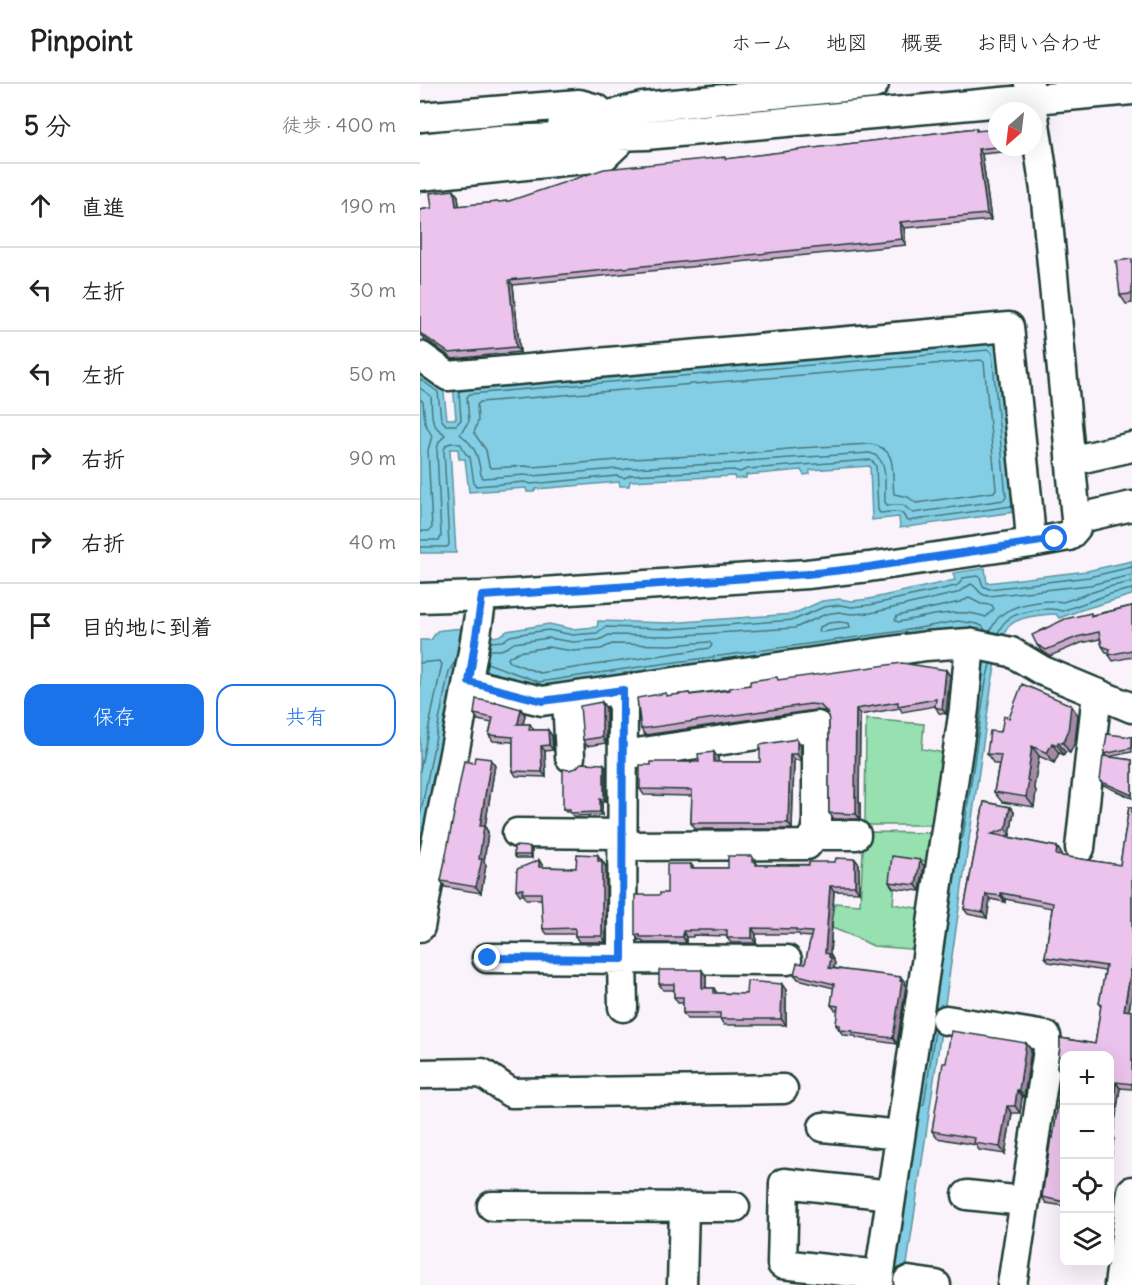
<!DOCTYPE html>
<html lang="ja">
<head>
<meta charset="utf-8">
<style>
  :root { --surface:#fff; --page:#f6f6f6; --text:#222; --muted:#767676; --line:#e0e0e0; --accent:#1a73e8 }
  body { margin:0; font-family:Delius,"Klee One",sans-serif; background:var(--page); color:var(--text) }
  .controls { position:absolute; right:18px; bottom:18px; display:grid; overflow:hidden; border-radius:12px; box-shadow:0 6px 24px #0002 }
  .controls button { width:54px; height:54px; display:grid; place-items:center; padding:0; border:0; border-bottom:2px solid var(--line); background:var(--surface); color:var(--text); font:30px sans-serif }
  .compass { position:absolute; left:568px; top:18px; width:54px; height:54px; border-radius:50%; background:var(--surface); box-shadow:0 6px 24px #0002; rotate:208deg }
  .stop { position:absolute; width:18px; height:18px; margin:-14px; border:4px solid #1a73e8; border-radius:50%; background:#fff }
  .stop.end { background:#1a73e8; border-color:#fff; box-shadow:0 2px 6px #0008 }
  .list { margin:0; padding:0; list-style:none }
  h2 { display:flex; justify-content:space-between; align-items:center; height:78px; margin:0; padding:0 24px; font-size:26px }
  h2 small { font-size:20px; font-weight:400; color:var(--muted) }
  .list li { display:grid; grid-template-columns:39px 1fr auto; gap:18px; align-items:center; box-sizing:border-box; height:84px; padding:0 24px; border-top:2px solid var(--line) }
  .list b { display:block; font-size:22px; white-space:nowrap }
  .list em { font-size:20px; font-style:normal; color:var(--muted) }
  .actions { display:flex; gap:12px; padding:18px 24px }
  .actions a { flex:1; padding:14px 0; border:2px solid var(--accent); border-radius:18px; text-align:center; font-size:21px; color:var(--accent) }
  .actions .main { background:var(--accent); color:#fff }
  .icon { flex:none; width:33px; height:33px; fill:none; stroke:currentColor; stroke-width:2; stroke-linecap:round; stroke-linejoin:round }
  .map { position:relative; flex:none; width:712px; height:1201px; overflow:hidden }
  header { display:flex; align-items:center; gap:36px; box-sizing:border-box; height:84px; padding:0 30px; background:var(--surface); border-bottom:2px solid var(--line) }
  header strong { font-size:28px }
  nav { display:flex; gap:33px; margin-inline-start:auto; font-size:21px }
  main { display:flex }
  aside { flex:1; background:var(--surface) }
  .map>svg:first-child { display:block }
</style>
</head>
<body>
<header>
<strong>Pinpoint</strong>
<nav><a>ホーム</a><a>地図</a><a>概要</a><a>お問い合わせ</a></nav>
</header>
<main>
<aside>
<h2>5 分<small>徒歩 · 400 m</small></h2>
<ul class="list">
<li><svg class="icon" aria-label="ahead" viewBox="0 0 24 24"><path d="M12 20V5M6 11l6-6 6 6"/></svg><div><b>直進</b></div><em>190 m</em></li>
<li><svg class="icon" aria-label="left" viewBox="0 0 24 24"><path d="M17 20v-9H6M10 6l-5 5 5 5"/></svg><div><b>左折</b></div><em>30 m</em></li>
<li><svg class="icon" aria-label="left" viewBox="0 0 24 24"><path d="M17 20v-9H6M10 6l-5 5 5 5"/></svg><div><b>左折</b></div><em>50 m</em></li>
<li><svg class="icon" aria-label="right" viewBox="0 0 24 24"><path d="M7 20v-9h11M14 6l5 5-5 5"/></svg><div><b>右折</b></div><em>90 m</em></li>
<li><svg class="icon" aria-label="right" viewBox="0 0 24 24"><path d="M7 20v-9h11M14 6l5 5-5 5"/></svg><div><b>右折</b></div><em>40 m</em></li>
<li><svg class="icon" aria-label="arrive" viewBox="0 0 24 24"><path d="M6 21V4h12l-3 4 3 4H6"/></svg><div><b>目的地に到着</b></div></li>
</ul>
<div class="actions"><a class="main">保存</a><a>共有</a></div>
</aside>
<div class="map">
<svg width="712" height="1201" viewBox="0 0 712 1201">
  <rect width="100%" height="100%" fill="#fbf3fb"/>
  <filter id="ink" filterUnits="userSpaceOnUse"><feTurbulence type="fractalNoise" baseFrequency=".0167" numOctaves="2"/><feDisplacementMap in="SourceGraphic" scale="12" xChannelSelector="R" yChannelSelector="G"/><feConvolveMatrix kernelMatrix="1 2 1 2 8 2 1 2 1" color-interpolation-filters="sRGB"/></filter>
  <g filter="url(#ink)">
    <path fill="#97e0af" stroke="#5b8e72" stroke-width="1.5" d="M446,635L504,640L502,665L531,670L521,741H445Z
      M444,748L521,749L516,778L477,775L473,820L508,826L501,866L453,862L435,853L412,844L415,819L440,821Z"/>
    <path fill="#84cee5" stroke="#5c949e" stroke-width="1.5" d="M583,251L601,427L480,444L479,433L452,436L450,382L390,386V390L384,391L381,386L326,391V394L315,395L314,392L210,397L209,402H200L199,398L116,405L114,408H107L106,404L49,408L45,375H39L38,365H30L36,469H0V287L23,301L27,335H36L33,299Z
      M712,477V511L661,526L639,534L636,530C621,531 600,532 589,542C580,551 575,585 572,598L484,1201H465L554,571L118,612L65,592L0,802V556H11L17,547C25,546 37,543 46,545C61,549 72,559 87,547L129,540L152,545L177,543L178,537L249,539L373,530L402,517L420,515L432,517L449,515L535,496L533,489L565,484L567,499L667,487Z"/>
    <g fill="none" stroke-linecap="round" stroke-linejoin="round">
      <path stroke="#47777b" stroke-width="1.5" d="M569,266L572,269L586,413L584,416L493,429L483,421H467L465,418C464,402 470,374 450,369L325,377L319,379L210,384L203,386L197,385L112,392L105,391L63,394L61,391C58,371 56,363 40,350L49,337L47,313L50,310Z
        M561,276L564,278L576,405L574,408L496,419L488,413L474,410C471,389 479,365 451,360L379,364L318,370L210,375L112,383L105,382L71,384L69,382L66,366L54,349L58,337L57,321L60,318Z
        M0,295L18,308L21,335L26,341H36L41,336L39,307
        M0,304L11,312C12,322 10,337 17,344C20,347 23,348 25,351L19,358L17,365L21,453L19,456H0
        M0,315L3,318L5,339L12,352L8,366L12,444L9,447H0
        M0,463H27L29,461L24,366L26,361L31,359L41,360L45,369L50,373L54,399L56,402L105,398L111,400L197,392L204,394L211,391L313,386L320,388L327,385L450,376L454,379L456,382L458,426L460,429C470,429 482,423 486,436L488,437L592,422
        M549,514L561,520L572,521L574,525L566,533C538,523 507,533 478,538L475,536L477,532L540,518Z
        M419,538L429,539L430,544L402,548L399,547L400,543L409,539Z
        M570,547C573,542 576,535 581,531C594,520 626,515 643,518L688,503L712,498
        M578,549C580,545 582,540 586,537C597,527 629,522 642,527L690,510L712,505
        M71,558L83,557L90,552L107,549L128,546L153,551L177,549L185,543L250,545L374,536L404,523L420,521L432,523L450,521L536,502L539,500L543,494L557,492L560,493L563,502L569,505L669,493L712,483
        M289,558L292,561L290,564L120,589L90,578L88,575L89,573L98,568L128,563L153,567L181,565L192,560L250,561Z
        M69,566H81L88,563L94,559L128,554L153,558L179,556L189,551L250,552L375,544L406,530L419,528L431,530L451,529L537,509L551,500C559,503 557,511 569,512L670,501L712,491
        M0,579L19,577L22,580L0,686
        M67,579L119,598L212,584L482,547L538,537L557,540L562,542L566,547
        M0,732L29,587L35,578
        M541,755L543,753L566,597L570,580
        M501,1022L504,1020L515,947"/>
      <defs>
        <path id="minor" d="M0,33L159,20L177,25
          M142,42L223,23L454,0
          M0,64L78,56L226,51L712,6
          M0,92L183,73L205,52
          M0,272L28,292L589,243L609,432L611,459
          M650,377L712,363
          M656,435L712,422
          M0,514L62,512L387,490L449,483L611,459L649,452L656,444V435L625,106L609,0
          M49,599L122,617L506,562L548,559L591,568L623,587L712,624
          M203,606L202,875L203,923
          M147,614L150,673
          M97,749L203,750
          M395,751H436
          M203,762L387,761L397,748V642L203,671
          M660,764L677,609
          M0,843C20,732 46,623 62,512
          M67,874L367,876
          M526,936L626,952L628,966L592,1201
          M0,990L62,989L91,1009L363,1005
          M403,1043L480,1051
          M547,1111L604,1117
          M72,1122L315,1123
          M459,1191L362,1180L364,1099L471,1111
          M488,1197L516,1201
          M262,1201L264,1123
          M458,1201L544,625L549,570L548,559
          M699,1201L712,1107"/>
      </defs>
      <use href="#minor" stroke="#1f3d34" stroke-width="33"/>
      <use href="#minor" stroke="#fff" stroke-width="28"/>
    </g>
    <path fill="#caa8cb" stroke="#1f3d34" stroke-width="1.5" d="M556,44L558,47L577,63H592V67L562,70L571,136L484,144L486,161L93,201L100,268L33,275L0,251V126L12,124L38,112L39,122L89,117L307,75Z
      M712,175V219L706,220L700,211Z
      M712,522V573L693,577L689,571L690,569L686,568L682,562L680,555L661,559L630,572L621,566L617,561L672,531Z
      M526,586L530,592L526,630L519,629L515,622L482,628L480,624L440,631L439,718L440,719V735H414L409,729V636L408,631L404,627L395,626L225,651L221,645L247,612L269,609L271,611L310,606L330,601L359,596Z
      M186,624V659L167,662L163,656Z
      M101,625L105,631L103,640H110L114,646H128L132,652L133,666L125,667L126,693L96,692L93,687V658L73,657L69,651L72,639L58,636L54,630Z
      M658,631L655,658L650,669L645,668L644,671L639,669L634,679L619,672L614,703L616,707L614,723L582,718L574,708L579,680H574L567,670L589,634Z
      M712,653V668L688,673L712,676V714L683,701L680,697L686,672L684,670Z
      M381,661V676H374L372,745H275L271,739L272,712L224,711L220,705L231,681L279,678L298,674V678H340Z
      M71,675L75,681L65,743L68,748L64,778L66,781L61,809L25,803L21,797L54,679Z
      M184,680L186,683V718H182V731L153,732L150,728H146L143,725L149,686Z
      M564,718L590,723L594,728L590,751L584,752L637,763L641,769V772L700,781L709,723L712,724V909L709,927H712V1005L700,1004L693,1051L694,1053L690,1082V972H645V1122L626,1119L622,1113L631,1053L633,1054L642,990H641L637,984L640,963V954L675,960L681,923L679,920L685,887L629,878L625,873L632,824L585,815V818L570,815L567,834L548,830L544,825Z
      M112,766V774H96L94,771Z
      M332,772L338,781L439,780V808L414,807L410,870L415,879L414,884L485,898L484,900L486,902L477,960L437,954L435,952L423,951L416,941L418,926H415L411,921L414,904L378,895L374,890L385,880L391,853L380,852L379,850H336V859H311L307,854V852L273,851V853H266V859H224L222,856H219L215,851L240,811L247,809L271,780L274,784H308Z
      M119,776L123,783L156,784L182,776L186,783V858H159L155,852V850H127L123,845L122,815H106L104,811H100L96,805Z
      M504,782L500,807L473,804L469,798Z
      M286,892V904H294L297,909L326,910L366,906V941H304L300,935H267L263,929V919H258L254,913V906H243L239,900Z
      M606,959L611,966L604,1013H602L600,1029H592L585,1070L559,1066L556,1061L517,1054L512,1047L526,979Z"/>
    <path fill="#a488a5" stroke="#1f3d34" stroke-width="1.5" d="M558,65L562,70L571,136L567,130Z
      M34,106L38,112L40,128L36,122Z
      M480,138L484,144L486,161L482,155Z
      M89,196L93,201L100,268L96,263Z
      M526,586L530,592L526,630L522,625Z
      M182,618L186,624V659L182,653Z
      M651,621L658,631L655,658L650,669L643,659Z
      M101,625L105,631L102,645L98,639Z
      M436,625L440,631L439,718L440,719V735L436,730L435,713Z
      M128,646L132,652L133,666L129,661Z
      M377,655L381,661V676L377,670Z
      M638,658L645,668L644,671L637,661Z
      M632,659L639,669L634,679L627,669Z
      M121,662L125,667L126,693L122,688Z
      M612,662L619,672L614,703L616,707L614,723L606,713L607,696Z
      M294,668L298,674V684L294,678Z
      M370,670L374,676L372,745L368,739Z
      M71,675L75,681L65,743L68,748L64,778L66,781L61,809L56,803L60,742Z
      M184,680L186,683V718L184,715Z
      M180,715L182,718V731L180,728Z
      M590,723L594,728L590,751L586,745Z
      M110,763L112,766V774L110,771Z
      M637,763L641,769L640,777L636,771Z
      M178,771L186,783V858L182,852Z
      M435,775L439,780V808L435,802Z
      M119,776L123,782V789L119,783Z
      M500,776L504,782L500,807L496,801Z
      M410,802L414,807L410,870L415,879L413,889L409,884L405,869Z
      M581,809L585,815V818L581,812Z
      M566,810L570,815L567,834L563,828Z
      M332,844L336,850V859L332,854Z
      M263,847L266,853V859L263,853Z
      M711,885L712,887V909L708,932L704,926Z
      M282,886L286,892V910L282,904Z
      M481,893L485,898L484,900L486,902L477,960L473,954Z
      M362,900L366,906V941L361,935Z
      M606,959L611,966L604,1013L599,1006Z
      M696,998L700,1004L693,1051L694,1053L690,1082V1042Z
      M597,1006L602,1013L600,1029L595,1022Z
      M587,1022L592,1029L585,1070L580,1063Z"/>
    <path fill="#ebc3ec" stroke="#1f3d34" stroke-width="1.5" d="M556,44V47L577,45V63L558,65L567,130L480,138L482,155L89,196L96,263L29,269L0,249V126L12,124L10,109L34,106L36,122L89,117L184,85L305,73V75Z
      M712,175V210L700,211L696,177Z
      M712,522V566L689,571L690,565L682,562L679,548L657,553L626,566L617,561L612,551L645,535L671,529V532Z
      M482,579L526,586L522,625L515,623L516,615L478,622V618L436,625L435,713H436V730L409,729V636L407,628L400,621L390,620L221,645L217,614L246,609V612L269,609L270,611L310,606L309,604L330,601V597L357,593L358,596Z
      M602,600L651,621L648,648L643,659L638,658L637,661L632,659L627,669L612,662L607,696L609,697L606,713L574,708L581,671L567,670L570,647L581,648L584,632L589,634Z
      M56,615L76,619V618L101,625L98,639L97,640H110L109,646H128L129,661L121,662L122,688L93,687V653L69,651L73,634L54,630Z
      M182,618V653L163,656L160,622Z
      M687,650L712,653V664L684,670Z
      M377,655V670H370L368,739H271L272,706L220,705V681H231V678H279L278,670L294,668V678H340V661Z
      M683,672L712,676V711L680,697Z
      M55,673L71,675L60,742H64L59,775H62L56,803L21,797L44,677L54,679Z
      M161,679L184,680V715H180V728L150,729V725H143V685L149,686L156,684Z
      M564,718L590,723L586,745L572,750L637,763L636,771L700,781L709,723L712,724V886L711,885L704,926L712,927V1000L696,998L690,1042V972H645V1118L622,1113L631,1053L633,1054L643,985L637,984L640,963V954L675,960L681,921L679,920L686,882L625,873L633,819L581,809V812L566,810L563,828L544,825Z
      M94,762L110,763V771H94Z
      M157,770L178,771V777H182V852H155V844L123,845L121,809H102L103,805H96L97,785L119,776V783L156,784Z
      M308,772H332V778H336V781H389V778H415L416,774L435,775V802H410L405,869L409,870V873L411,874L409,884L481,893L480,897H482L473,954L433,949V947L419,946L420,941H416L418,922L411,921L414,900L374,890L377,879L385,880L392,848L376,847V845L332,844V854H307V846H269V847H263V853H220V851H215V811H240V809H247V780H271V784H308Z
      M472,772L500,776L496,801L469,798Z
      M239,886H282V904H294V909L326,910L327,897L362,900L361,935H300V929H263V913H254V900H239Z
      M531,947L606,959L599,1006H597L595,1022H587L580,1063L554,1059L555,1054L512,1047L523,979H526Z"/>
  </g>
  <g fill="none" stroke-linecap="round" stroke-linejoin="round" filter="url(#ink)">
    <path stroke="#1a73e8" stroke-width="8" d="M68,874L202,875L203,606L122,617L49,598L62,512L387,490L449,483L635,455"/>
  </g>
</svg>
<div class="controls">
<button>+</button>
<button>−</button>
<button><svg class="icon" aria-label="locate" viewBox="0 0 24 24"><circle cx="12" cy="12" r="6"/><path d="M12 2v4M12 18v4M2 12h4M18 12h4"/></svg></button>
<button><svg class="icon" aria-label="layers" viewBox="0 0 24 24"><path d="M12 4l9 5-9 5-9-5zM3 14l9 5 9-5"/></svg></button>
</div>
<svg class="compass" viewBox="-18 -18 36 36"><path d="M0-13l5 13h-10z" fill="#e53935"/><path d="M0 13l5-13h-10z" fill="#767676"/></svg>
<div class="stop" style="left:635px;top:455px"></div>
<div class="stop end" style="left:68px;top:874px"></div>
</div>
</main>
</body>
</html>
